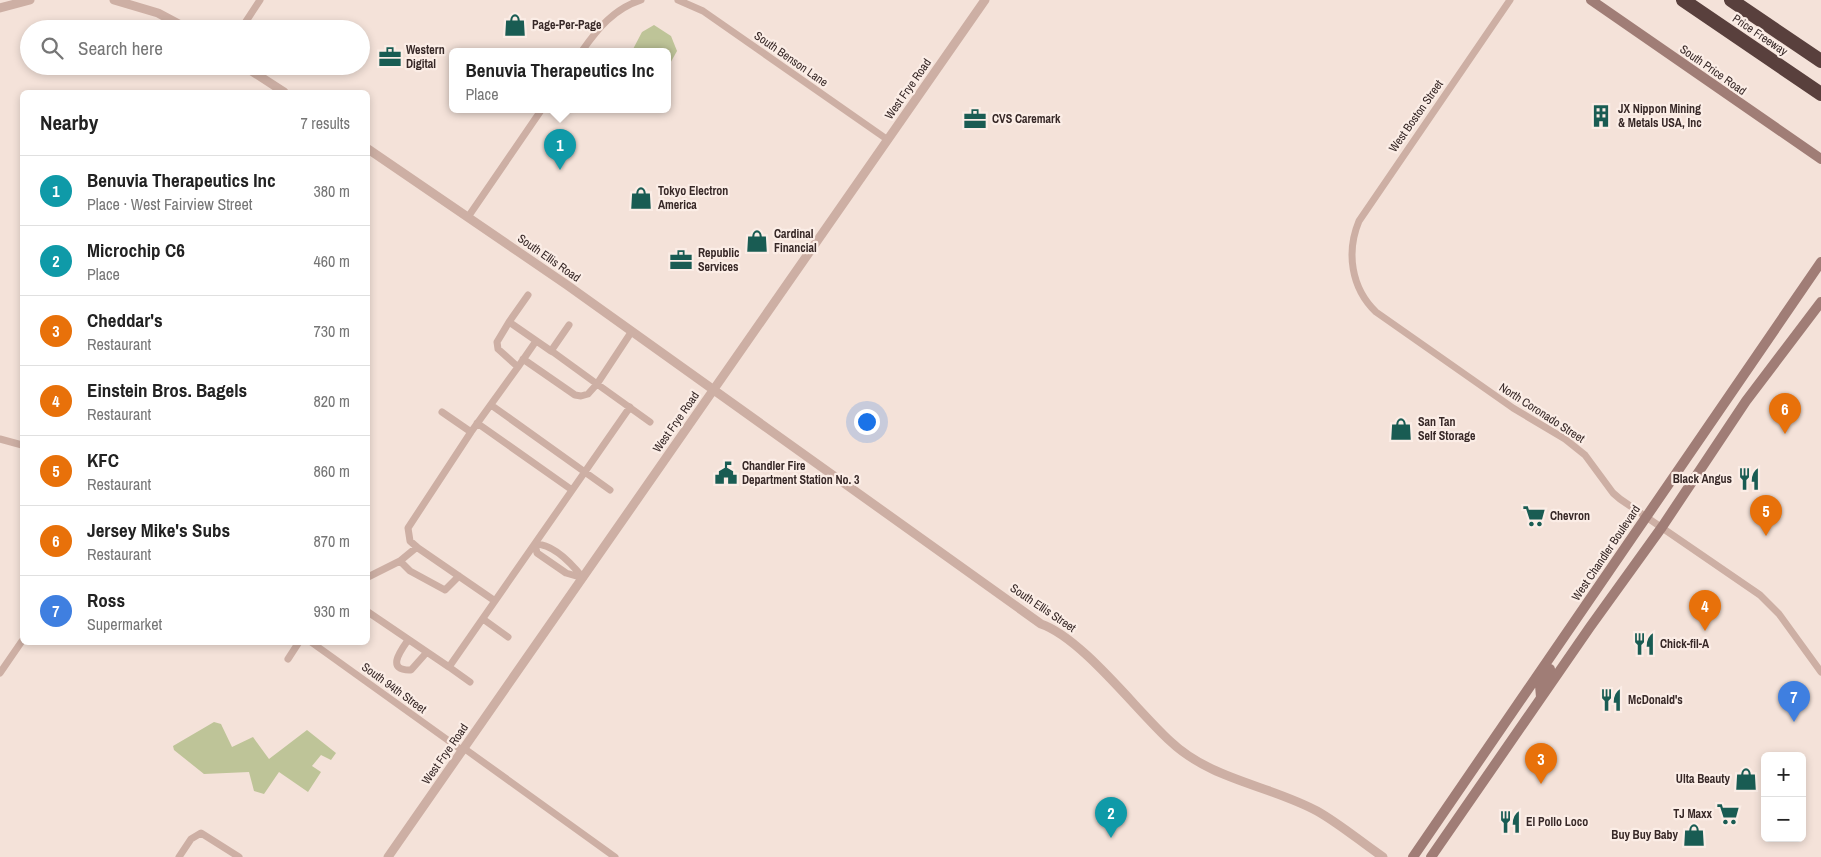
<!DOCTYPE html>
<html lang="en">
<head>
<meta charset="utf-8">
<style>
  :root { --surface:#fff; --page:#f6f6f6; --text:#222; --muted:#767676; --line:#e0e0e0; --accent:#0f766e }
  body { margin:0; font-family:"Archivo Narrow",sans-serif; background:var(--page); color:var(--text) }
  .controls { position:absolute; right:15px; bottom:15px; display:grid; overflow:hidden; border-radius:8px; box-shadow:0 2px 8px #0003 }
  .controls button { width:45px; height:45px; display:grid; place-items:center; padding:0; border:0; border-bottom:1px solid var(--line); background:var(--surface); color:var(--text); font:25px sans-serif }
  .you { position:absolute; left:866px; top:421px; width:18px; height:18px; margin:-12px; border:4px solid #fff; border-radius:50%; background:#1a73e8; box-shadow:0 0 0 8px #1a73e833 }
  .badge { display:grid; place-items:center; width:32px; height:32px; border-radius:50%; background:var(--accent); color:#fff; font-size:16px; font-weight:700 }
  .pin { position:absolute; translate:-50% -41px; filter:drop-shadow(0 1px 2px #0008) }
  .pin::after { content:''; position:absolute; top:26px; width:18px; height:15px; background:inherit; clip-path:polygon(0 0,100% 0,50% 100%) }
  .popup { position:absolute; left:449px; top:48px; width:222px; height:65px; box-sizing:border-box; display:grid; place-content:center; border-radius:8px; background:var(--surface); filter:drop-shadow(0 1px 4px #0005); font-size:16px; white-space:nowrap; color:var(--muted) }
  .popup b { font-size:19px; color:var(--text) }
  .popup::after { content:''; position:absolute; left:50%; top:100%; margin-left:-10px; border:10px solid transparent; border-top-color:var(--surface) }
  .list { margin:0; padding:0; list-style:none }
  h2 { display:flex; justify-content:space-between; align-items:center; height:65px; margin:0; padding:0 20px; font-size:21px }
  h2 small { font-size:16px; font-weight:400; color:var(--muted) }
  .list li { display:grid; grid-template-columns:32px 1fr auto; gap:15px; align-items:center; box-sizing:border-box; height:70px; padding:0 20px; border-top:1px solid var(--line) }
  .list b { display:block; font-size:19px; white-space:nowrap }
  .list p { margin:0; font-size:16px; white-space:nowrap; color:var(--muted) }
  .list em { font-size:16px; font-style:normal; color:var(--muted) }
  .icon { flex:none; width:28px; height:28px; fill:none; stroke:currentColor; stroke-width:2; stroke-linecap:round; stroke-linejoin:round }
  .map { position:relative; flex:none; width:1821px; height:857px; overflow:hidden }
  .search { position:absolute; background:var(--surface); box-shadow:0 2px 8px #0003; left:20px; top:20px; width:350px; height:55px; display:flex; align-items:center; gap:12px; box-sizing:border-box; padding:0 18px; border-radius:28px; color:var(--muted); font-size:19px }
  .panel { position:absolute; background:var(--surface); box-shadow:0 2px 8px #0003; left:20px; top:90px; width:350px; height:555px; border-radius:8px }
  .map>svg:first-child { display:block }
</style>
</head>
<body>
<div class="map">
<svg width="1821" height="857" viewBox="0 0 1821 857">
  <rect width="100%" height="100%" fill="#f4e2d9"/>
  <path fill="#bec498" d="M654,25L671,36L677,51L668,67V51H632L642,32Z
    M214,722L221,724L232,747L253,737L269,759L307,730L336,753L331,760L321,755L312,766L321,772L308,792L279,772L264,794L254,791L249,772L204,774L174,750L173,746Z"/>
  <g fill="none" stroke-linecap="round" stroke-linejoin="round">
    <path stroke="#cdafa4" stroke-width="7" d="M678,0L703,11L888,140
      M1510,0L1359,221C1346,252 1351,288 1376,312L1513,408L1565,439L1585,455L1613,493L1620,499L1760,595L1779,614L1821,672
      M241,29L260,0
      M582,51C598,28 614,9 641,0
      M468,217L542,109
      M509,322L528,295
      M632,331L597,384L650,422
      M551,351L569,325
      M523,359L575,395L581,396L588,394L597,384L553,352L551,351L509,322L497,342L498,349L518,367L536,341
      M491,405L610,490
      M442,412L471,432
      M477,423L572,490
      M0,439L22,445
      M535,544C554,544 572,564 583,578L566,573L537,553Z
      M417,547L400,561L410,571L445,590L459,576
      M368,577L400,561
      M495,601L418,548L410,541L408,528L471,432L518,367
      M368,612L449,667L630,407
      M483,619L508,637
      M408,640C401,650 385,671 411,670L427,652
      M311,642L463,751
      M288,659L299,642
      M449,667L470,682
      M0,673L22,641
      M465,749L615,857
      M179,857L191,839L201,833L239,857"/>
    <path stroke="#cdafa4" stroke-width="9" d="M114,0L158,13L188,29
      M0,8L30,0
      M244,66L284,92
      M368,149L567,285L1041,624C1082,638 1136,710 1170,741C1211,780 1269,785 1317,811C1340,824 1361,842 1383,857
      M388,857L985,0"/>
    <path stroke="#a07d76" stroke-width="10" d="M1591,0L1821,159
      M1541,697L1540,685L1550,669
      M1413,857L1821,262
      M1431,857L1590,627L1662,527L1746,401L1821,302"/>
    <path stroke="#59403d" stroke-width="14" d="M1683,0L1821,94
      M1731,0L1821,61"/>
  </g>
  <defs>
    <symbol id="shop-bare" viewBox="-9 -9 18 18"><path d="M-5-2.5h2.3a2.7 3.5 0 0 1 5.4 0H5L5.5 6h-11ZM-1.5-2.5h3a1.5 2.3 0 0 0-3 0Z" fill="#195c53" stroke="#fbede6" stroke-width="2.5" paint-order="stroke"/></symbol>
    <symbol id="office-bare" viewBox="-9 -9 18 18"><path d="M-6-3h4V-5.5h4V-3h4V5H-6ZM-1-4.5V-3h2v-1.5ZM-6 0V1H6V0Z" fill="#195c53" stroke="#fbede6" stroke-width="2.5" paint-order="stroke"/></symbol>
    <symbol id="building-bare" viewBox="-9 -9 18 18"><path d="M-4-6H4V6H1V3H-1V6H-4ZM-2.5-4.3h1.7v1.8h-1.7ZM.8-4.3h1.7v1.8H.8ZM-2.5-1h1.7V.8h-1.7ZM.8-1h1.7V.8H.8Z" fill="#195c53" stroke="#fbede6" stroke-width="2.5" paint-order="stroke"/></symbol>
    <symbol id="civic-bare" viewBox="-9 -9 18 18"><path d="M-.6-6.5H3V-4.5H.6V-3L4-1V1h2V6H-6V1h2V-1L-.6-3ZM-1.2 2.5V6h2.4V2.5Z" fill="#195c53" stroke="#fbede6" stroke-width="2.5" paint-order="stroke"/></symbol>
    <symbol id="restaurant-bare" viewBox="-9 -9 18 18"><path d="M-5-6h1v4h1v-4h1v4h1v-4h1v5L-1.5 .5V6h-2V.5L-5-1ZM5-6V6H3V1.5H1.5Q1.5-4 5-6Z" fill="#195c53" stroke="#fbede6" stroke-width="2.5" paint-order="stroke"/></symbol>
    <symbol id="supermarket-bare" viewBox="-9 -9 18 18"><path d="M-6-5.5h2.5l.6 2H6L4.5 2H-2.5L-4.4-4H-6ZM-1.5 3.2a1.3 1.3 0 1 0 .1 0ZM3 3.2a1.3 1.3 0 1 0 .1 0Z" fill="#195c53" stroke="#fbede6" stroke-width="2.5" paint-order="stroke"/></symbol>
  </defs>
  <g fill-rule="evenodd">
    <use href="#shop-bare" x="499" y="9" width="32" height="32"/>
    <use href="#office-bare" x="374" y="41" width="32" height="32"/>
    <use href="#building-bare" x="1585" y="100" width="32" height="32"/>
    <use href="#office-bare" x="959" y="103" width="32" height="32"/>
    <use href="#shop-bare" x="625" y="182" width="32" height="32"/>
    <use href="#shop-bare" x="741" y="225" width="32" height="32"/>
    <use href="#office-bare" x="665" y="244" width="32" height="32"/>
    <use href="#shop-bare" x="1385" y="413" width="32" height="32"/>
    <use href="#civic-bare" x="710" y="457" width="32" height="32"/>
    <use href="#restaurant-bare" x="1733" y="463" width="32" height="32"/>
    <use href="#supermarket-bare" x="1518" y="500" width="32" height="32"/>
    <use href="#restaurant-bare" x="1628" y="628" width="32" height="32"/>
    <use href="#restaurant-bare" x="1595" y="684" width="32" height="32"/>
    <use href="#shop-bare" x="1730" y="763" width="32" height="32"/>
    <use href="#supermarket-bare" x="1712" y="798" width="32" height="32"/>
    <use href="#restaurant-bare" x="1494" y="806" width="32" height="32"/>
    <use href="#shop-bare" x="1678" y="819" width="32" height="32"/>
  </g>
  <g text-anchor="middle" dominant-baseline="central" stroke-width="4.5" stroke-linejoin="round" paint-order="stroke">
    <g font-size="12" font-weight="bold" fill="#372827" stroke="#fbede6" text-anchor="start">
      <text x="532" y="25">Page-Per-Page</text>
      <text x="406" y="50">Western<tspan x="406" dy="14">Digital</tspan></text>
      <text x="1618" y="109">JX Nippon Mining<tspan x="1618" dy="14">&amp; Metals USA, Inc</tspan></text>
      <text x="992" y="119">CVS Caremark</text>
      <text x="658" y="191">Tokyo Electron<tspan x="658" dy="14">America</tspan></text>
      <text x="774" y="234">Cardinal<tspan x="774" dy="14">Financial</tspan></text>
      <text x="698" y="253">Republic<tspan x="698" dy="14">Services</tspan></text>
      <text x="1418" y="422">San Tan<tspan x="1418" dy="14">Self Storage</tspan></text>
      <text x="742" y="466">Chandler Fire<tspan x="742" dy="14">Department Station No. 3</tspan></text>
      <text x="1732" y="479" text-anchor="end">Black Angus</text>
      <text x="1550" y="516">Chevron</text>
      <text x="1660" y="644">Chick-fil-A</text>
      <text x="1628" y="700">McDonald's</text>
      <text x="1730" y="779" text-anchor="end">Ulta Beauty</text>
      <text x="1712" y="814" text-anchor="end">TJ Maxx</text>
      <text x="1526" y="822">El Pollo Loco</text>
      <text x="1678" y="835" text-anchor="end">Buy Buy Baby</text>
    </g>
    <g font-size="12" fill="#372827" stroke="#fbede6">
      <text transform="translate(1760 35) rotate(34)">Price Freeway</text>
      <text transform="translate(791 59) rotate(35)">South Benson Lane</text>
      <text transform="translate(1713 70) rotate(35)">South Price Road</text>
      <text transform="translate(908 89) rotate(-55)">West Frye Road</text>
      <text transform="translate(1416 116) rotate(-55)">West Boston Street</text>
      <text transform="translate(549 258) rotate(35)">South Ellis Road</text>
      <text transform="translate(1542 413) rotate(33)">North Coronado Street</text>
      <text transform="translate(676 422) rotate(-55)">West Frye Road</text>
      <text transform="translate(1606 553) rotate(-56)">West Chandler Boulevard</text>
      <text transform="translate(1043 608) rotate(34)">South Ellis Street</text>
      <text transform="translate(394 688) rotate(36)">South 94th Street</text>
      <text transform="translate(445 754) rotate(-55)">West Frye Road</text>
    </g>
  </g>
</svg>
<div class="controls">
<button>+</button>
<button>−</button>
</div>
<div class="you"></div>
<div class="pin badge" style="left:560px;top:170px;background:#0f9aa8">1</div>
<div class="popup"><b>Benuvia Therapeutics Inc</b>Place</div>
<div class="pin badge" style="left:1111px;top:838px;background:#0f9aa8">2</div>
<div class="pin badge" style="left:1541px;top:784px;background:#e8710a">3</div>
<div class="pin badge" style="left:1705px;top:631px;background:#e8710a">4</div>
<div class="pin badge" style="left:1766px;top:536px;background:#e8710a">5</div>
<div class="pin badge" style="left:1785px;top:434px;background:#e8710a">6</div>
<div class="pin badge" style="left:1794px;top:722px;background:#3f7fe0">7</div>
<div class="search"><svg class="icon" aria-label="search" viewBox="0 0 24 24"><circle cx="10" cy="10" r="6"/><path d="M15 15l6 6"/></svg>Search here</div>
<section class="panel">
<h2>Nearby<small>7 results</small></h2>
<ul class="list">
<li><span class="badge" style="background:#0f9aa8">1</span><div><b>Benuvia Therapeutics Inc</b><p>Place · West Fairview Street</p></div><em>380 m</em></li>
<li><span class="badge" style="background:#0f9aa8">2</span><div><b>Microchip C6</b><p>Place</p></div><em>460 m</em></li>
<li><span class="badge" style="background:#e8710a">3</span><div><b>Cheddar's</b><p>Restaurant</p></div><em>730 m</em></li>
<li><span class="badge" style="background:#e8710a">4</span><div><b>Einstein Bros. Bagels</b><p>Restaurant</p></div><em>820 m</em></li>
<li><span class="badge" style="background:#e8710a">5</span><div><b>KFC</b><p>Restaurant</p></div><em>860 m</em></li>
<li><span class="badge" style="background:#e8710a">6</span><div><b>Jersey Mike's Subs</b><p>Restaurant</p></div><em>870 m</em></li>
<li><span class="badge" style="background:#3f7fe0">7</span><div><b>Ross</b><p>Supermarket</p></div><em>930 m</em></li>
</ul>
</section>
</div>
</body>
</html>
